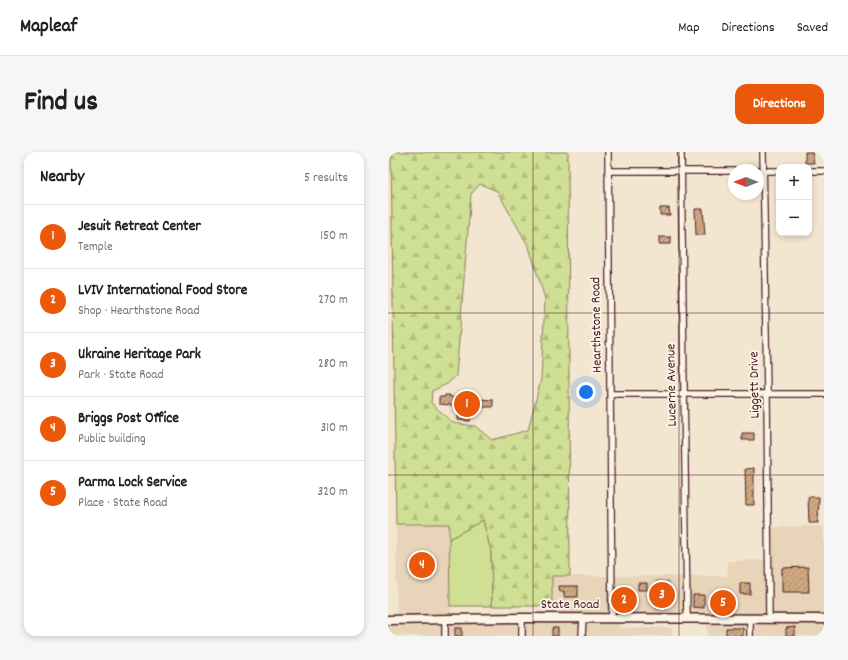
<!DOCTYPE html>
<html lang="en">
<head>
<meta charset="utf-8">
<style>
  :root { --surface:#fff; --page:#f6f6f6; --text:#202124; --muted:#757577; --line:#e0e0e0; --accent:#ea580c }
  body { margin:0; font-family:Dekko,sans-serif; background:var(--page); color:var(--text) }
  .controls { position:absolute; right:12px; top:12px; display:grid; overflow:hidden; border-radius:8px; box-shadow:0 2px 6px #0003 }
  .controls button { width:36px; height:36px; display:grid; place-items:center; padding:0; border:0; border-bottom:1px solid var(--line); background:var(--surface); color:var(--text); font:20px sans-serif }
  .compass { position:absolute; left:340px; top:12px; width:36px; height:36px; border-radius:50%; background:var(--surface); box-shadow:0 2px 6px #0003; rotate:270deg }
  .you { position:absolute; left:198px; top:240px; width:14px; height:14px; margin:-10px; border:3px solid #fff; border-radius:50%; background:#1a73e8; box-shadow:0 0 0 6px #1a73e833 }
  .badge { display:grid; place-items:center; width:26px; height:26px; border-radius:50%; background:var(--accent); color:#fff; font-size:13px; font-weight:700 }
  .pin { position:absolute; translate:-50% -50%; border:2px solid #fff; box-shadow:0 1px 4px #0006 }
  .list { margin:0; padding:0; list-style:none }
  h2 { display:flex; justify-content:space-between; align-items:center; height:52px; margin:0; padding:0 16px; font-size:17px }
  h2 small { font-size:13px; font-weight:400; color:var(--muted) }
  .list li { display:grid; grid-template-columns:26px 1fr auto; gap:12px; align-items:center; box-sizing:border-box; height:64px; padding:0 16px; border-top:1px solid var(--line) }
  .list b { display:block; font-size:15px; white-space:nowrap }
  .list p { margin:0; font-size:13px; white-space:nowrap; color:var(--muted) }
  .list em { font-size:13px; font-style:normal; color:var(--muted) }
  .map { position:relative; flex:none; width:436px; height:484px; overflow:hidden; border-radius:12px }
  header { display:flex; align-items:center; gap:24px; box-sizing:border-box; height:56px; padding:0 20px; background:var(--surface); border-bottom:1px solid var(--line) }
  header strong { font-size:19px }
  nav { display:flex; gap:22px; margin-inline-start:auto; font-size:14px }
  .intro { display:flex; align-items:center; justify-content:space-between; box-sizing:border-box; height:96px; padding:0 24px }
  h1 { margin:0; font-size:28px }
  .button { padding:10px 18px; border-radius:12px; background:var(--accent); color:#fff; font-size:14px; font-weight:700 }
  main { display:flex; gap:24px; padding:0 24px }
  aside { flex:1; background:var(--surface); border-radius:12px; box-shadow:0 2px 6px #0003 }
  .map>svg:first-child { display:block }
</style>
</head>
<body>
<header>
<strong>Mapleaf</strong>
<nav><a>Map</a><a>Directions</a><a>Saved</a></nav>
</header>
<div class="intro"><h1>Find us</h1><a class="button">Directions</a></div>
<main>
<aside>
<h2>Nearby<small>5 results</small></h2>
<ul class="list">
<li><span class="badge">1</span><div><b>Jesuit Retreat Center</b><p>Temple</p></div><em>150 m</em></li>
<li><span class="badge">2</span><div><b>LVIV International Food Store</b><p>Shop · Hearthstone Road</p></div><em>270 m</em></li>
<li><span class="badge">3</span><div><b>Ukraine Heritage Park</b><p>Park · State Road</p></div><em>280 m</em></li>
<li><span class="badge">4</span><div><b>Briggs Post Office</b><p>Public building</p></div><em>310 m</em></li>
<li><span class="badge">5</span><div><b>Parma Lock Service</b><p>Place · State Road</p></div><em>320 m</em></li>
</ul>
</aside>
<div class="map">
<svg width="436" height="484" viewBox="0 0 436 484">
  <defs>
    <pattern id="forest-firs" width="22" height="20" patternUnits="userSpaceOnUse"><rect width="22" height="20" fill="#cfdf93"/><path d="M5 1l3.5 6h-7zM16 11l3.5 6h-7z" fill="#b3bf7f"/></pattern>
    <pattern id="park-dots" width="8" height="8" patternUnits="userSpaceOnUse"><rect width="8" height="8" fill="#cfdf93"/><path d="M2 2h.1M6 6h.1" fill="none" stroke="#b3bf7f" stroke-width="1.8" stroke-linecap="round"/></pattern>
    <pattern id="building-hatch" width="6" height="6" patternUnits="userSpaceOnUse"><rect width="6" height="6" fill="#cfa981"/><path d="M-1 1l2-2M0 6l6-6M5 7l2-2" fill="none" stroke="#aa896a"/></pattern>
  </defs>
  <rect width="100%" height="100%" fill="#f3e6d1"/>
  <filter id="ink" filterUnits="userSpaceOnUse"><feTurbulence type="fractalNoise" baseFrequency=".025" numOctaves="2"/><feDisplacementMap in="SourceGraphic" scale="8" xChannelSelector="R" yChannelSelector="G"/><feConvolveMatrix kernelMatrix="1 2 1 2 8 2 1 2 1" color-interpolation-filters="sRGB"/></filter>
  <g filter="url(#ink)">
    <path fill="#e8d4b9" d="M8,372H61L63,467L164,466V424H340L339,409L381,408L380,375L436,374V484H320L319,467H231V476H284V484H0V468L9,467Z"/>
    <path fill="#cfdf93" stroke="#8c7f5f" d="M95,368L103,399L104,454H62L61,387Z"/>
    <path fill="url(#forest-firs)" stroke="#8c7f5f" fill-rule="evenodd" d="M3,0H180L182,424H164V454H104L103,399L95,368L61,387V372H8ZM92,32L109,39L141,95L157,147L153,227L140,278L104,288L87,274L65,271L43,251L44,239L59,232L68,224L83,42Z"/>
    <path fill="url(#park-dots)" stroke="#8c7f5f" d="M268,429H280V457H268Z"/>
    <path fill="url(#building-hatch)" stroke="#4a1f2b" d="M417,0H424L426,11H417Z
      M272,56H281L282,63H272Z
      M307,57H315L317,83H308Z
      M271,85H283V92H271Z
      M57,243H62V245L105,248V255H93V257H82V269L70,268V264H72L73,254L51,252V245H57Z
      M354,281H366V288H354Z
      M366,316V353H358L357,317Z
      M420,345H431L430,371H421Z
      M420,415L421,440H394V416Z
      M250,431H259V438H250Z
      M352,431H362V442H352Z
      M171,434H190V445H176V439L172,440Z
      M231,439H241V457H231Z
      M305,443H316V456L305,455Z
      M407,475V484H398V476Z
      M67,476H74V484H67Z
      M164,476H170V484H164Z
      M338,476H355V484H338Z"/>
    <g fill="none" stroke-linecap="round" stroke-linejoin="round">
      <defs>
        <path id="street" d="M220,0L224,466
          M293,0L299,467
          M375,0L379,242L381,467
          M220,19H346
          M370,19H391
          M421,19H436
          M222,242H436
          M57,467V484
          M362,467V484
          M134,484V466
          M194,484L195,467"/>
        <path id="secondary" d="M0,468L134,466L436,467"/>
      </defs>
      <use href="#street" stroke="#4a1f2b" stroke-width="8"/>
      <use href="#secondary" stroke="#4a1f2b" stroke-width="11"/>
      <use href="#street" stroke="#fcf5e5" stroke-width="5.5"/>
      <use href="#secondary" stroke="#fcf5e5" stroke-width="8"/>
    </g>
  </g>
  <path fill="none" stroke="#4a1f2b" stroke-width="1" stroke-opacity="0.55" d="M145,0V484M291,0V484M0,161H436M0,323H436"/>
  <g text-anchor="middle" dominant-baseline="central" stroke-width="3.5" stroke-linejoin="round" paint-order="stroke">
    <g font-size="14" fill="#4a1f2b" stroke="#fcf5e5">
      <text transform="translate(209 173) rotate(-91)">Hearthstone Road</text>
      <text transform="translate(284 233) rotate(-91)">Lucerne Avenue</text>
      <text transform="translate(367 233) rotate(-91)">Liggett Drive</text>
      <text x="182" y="453">State Road</text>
    </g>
  </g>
</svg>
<div class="controls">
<button>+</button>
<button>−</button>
</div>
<svg class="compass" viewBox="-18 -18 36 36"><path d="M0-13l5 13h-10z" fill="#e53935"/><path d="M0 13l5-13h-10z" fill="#757577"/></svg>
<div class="you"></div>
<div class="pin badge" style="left:79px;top:252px">1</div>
<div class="pin badge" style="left:236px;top:448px">2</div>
<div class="pin badge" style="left:274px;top:443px">3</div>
<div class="pin badge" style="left:34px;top:413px">4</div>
<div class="pin badge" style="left:335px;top:451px">5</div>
</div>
</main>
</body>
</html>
